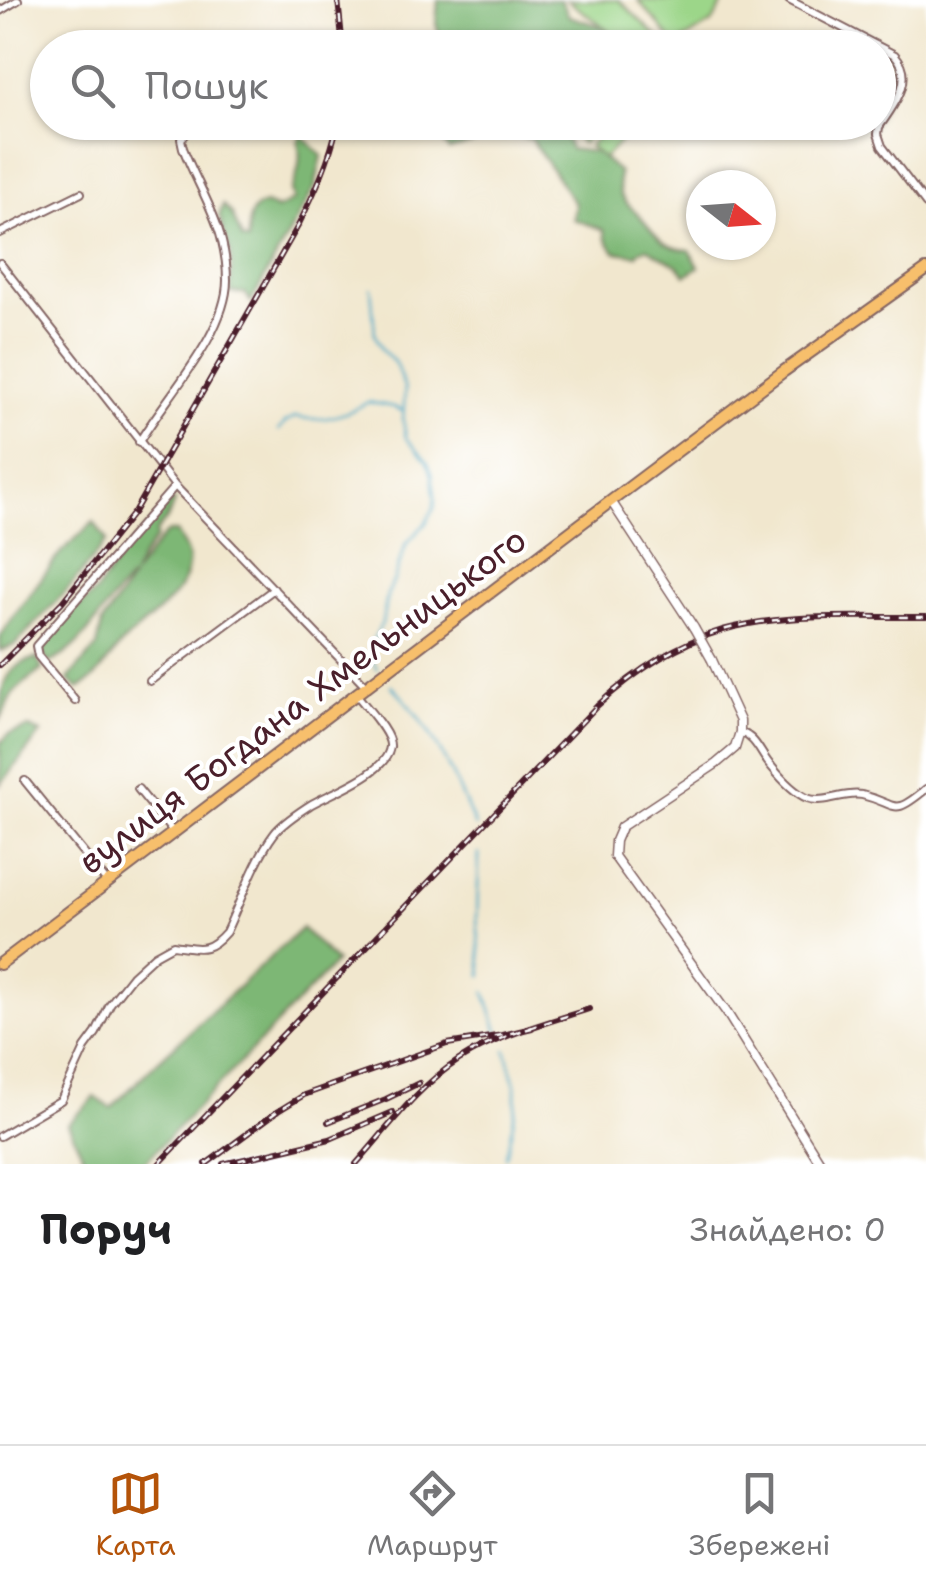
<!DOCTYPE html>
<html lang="uk">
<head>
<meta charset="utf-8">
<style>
  :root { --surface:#fff; --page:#f2f2f2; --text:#202124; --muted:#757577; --line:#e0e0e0; --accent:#b45309 }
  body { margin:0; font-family:"Shantell Sans",sans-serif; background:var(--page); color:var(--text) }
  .compass { position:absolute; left:686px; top:170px; width:90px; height:90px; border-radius:50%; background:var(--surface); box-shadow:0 2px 8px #0004; rotate:107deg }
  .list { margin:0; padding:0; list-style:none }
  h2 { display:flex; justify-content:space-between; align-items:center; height:130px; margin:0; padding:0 40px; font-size:42px }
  h2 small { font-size:32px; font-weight:400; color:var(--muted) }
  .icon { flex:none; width:55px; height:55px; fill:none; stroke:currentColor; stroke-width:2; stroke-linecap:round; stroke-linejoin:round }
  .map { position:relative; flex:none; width:926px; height:1164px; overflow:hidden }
  .search { position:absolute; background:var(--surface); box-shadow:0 2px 8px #0004; left:30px; right:30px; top:30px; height:110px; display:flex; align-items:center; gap:25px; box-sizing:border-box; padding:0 35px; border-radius:55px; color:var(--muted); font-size:38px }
  .sheet { height:280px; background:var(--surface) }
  nav { display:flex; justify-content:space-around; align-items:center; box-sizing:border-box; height:140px; border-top:2px solid var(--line); background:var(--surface); font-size:28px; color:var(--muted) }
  nav a { display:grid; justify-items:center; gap:5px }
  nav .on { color:var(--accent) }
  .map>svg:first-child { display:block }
</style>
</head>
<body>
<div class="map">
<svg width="926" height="1164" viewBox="0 0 926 1164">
  <rect width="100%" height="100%" fill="#fff"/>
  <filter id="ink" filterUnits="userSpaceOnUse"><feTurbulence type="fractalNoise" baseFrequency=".01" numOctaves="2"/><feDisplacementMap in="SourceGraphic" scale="20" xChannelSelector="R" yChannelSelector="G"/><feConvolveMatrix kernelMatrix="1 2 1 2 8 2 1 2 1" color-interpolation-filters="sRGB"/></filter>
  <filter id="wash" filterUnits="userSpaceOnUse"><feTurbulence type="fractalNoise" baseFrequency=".0048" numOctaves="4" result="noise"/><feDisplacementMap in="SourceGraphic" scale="40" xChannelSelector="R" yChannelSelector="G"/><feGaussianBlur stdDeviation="2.25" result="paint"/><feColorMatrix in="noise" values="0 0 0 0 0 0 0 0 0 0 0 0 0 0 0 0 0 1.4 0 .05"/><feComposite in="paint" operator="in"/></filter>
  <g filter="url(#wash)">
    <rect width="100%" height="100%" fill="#f1e7ce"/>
    <path fill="#9cd689" stroke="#737a5a" stroke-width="2.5" d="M567,0H619L668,47H609L618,37Z
      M638,0H725L713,22L676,45Z
      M562,123H600L582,144Z
      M611,123H638L603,159L589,146Z"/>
    <path fill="#7db775" stroke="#646b50" stroke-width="2.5" d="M438,0H561L569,16L603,27L611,37L603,47H467L460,42L441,38L436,24Z
      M450,123H560L570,149L595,152L619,172C617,203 625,199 643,220C659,239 663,248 690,250L699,267L686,275L678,266L647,248L641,250L637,255L615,252L606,239L604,230L573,219L575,204L531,139L509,134L497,136L449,150L444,144Z
      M302,135L322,156L315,187L251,302L245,293H231V254L219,216L223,205L232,214L242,239L248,241C248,226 247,208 265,204L277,209L294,200L291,191C298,173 302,160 298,142Z
      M171,501H175L167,519L156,532V538L141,559L133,575L164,535L169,532H176C179,538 185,546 187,553C197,588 148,619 127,639C109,655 101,678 78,689L68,679L97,647L102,623L133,577C103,602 87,649 48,663L42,652L48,640L75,610L95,593L122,554Z
      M94,522L107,541L70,587L15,645L0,651V637L10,621L61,552Z
      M37,658L42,669C32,678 18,686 10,698C5,706 6,712 0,720C0,690 2,666 37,658Z
      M29,728L41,733L0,785V743L9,734Z
      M302,928L336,962L143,1164H80L85,1160L68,1124L95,1097L111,1108L156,1063Z"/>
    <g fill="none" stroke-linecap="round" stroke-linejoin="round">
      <path stroke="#47a8c6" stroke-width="2.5" d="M371,288L375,335L382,350L395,363L405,389L403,420L406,438L427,461L432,474L435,498L434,508L426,523L406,544L394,580L387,595L382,623L370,646L371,657L377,669
        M279,430L285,423L295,417C320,423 346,415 368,402L394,407L403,411
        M391,685C432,726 453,773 475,826
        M479,854L477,919L482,976
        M485,992L498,1031
        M506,1156L516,1107V1086L506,1050"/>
    </g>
  </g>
  <g filter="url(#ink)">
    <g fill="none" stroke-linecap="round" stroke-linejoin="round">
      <defs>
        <path id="minor" d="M789,0L895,55C916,78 894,105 879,127L878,134L882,146L926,204
          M0,11L18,0
          M0,233L81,193
          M0,263L175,486L367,687
          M139,442C166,397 227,333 227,280C227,264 224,248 220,234C211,204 194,177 183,148L181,139L189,131
          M150,681L274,589
          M75,701L38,656L36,646L175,486
          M740,732C757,738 760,754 771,766C780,777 795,793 807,798C824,805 845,791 862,795C899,804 891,818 926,789
          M25,781L107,882
          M138,789L173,832
          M0,1136L61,1100L85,1048L96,1033L110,1004L132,976L155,955L173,945C199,948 207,954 226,932C240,903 255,859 274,834C282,823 298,813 310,805C332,792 386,774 390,747C392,734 365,706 357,695"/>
        <path id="tertiary" d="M611,501L694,628
          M712,660L740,721V732L735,748L716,764L621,827L615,841L614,856L727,1013L821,1164"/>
        <path id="primary" d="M0,964L611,501L784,371L926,270"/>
      </defs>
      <use href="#minor" stroke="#846564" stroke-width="10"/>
      <use href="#tertiary" stroke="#846564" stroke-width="11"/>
      <use href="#primary" stroke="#846564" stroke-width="14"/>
      <use href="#minor" stroke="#fff" stroke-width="6"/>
      <use href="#tertiary" stroke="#fff" stroke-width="8"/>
      <use href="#primary" stroke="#f7bf6c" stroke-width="10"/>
      <defs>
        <path id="rail" d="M338,0L343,48
          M0,665L62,602L134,512L298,226C315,192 330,160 338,122
          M328,1122L386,1099L419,1083
          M159,1164L597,706C634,672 675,644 723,630C786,612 861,618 926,617
          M206,1164L278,1111L304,1095L447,1044L503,1035L532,1028
          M223,1164L330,1139L393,1112
          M356,1164C389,1127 417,1087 459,1060C498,1035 546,1023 589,1009"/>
      </defs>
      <use href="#rail" stroke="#4a1f2b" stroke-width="6"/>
      <use href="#rail" stroke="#fff" stroke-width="2.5" stroke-dasharray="8" stroke-linecap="butt"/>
      <defs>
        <path id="tertiary-bridge" d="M694,628L712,660"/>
      </defs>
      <use href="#tertiary-bridge" stroke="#846564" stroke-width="11" stroke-linecap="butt"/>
      <use href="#tertiary-bridge" stroke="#fff" stroke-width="8"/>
    </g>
  </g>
  <g text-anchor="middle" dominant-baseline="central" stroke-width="8" stroke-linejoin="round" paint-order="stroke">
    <g font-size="35" fill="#4a1f2b" stroke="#fff">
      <text transform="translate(302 700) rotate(-37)">вулиця Богдана Хмельницького</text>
    </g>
  </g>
</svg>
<svg class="compass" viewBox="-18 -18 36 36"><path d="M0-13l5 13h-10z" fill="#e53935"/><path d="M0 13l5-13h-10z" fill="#757577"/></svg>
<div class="search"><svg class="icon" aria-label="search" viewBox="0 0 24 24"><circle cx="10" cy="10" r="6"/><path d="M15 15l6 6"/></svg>Пошук</div>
</div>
<section class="sheet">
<h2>Поруч<small>Знайдено: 0</small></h2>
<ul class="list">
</ul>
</section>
<nav>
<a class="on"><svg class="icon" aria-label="map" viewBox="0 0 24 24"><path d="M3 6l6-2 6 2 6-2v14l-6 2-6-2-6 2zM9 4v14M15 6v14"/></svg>Карта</a>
<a><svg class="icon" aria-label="directions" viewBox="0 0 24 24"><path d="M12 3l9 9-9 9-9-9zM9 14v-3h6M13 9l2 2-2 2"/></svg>Маршрут</a>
<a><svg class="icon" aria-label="saved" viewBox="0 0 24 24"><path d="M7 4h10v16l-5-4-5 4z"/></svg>Збережені</a>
</nav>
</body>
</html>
